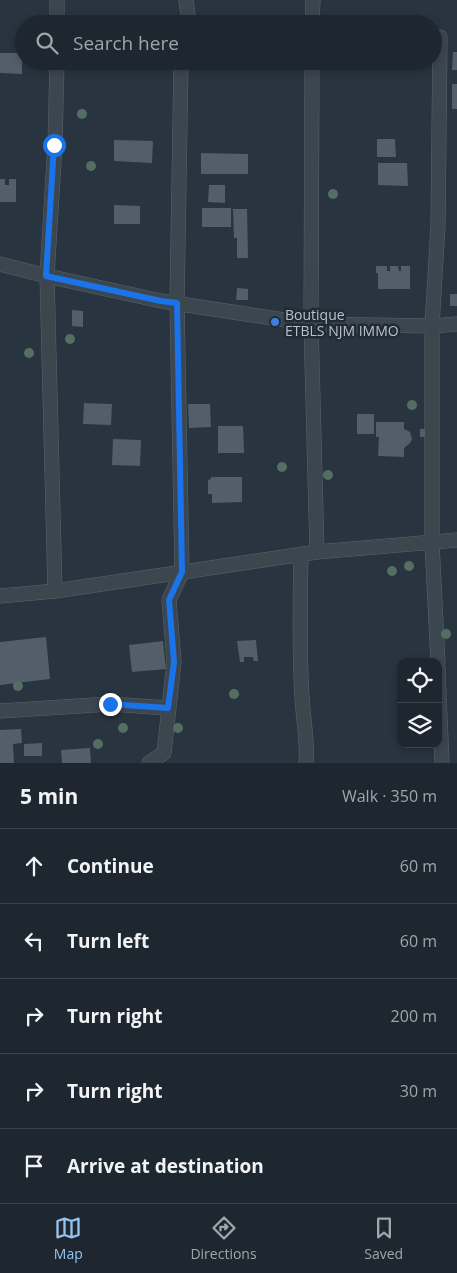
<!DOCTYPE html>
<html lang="en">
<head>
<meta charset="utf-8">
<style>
  :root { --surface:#1e272f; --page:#2b333b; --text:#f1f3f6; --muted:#a1a5aa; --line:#3c444b; --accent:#97c2f0 }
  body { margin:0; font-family:"Open Sans",sans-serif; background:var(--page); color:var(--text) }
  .controls { position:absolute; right:15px; bottom:15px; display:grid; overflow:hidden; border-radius:10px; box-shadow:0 2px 8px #0003 }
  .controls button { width:45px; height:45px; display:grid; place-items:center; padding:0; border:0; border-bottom:1px solid var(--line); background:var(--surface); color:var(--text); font:25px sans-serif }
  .stop { position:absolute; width:15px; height:15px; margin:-11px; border:4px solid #1a73e8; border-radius:50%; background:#fff }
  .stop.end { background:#1a73e8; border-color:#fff; box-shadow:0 1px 5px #0008 }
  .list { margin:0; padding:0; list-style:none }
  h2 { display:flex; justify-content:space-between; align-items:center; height:65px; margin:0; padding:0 20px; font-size:21px }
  h2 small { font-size:16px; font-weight:400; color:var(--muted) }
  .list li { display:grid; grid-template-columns:32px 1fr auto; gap:15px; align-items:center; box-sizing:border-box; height:75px; padding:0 20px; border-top:1px solid var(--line) }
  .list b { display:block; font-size:19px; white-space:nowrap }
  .list em { font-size:16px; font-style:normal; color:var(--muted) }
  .icon { flex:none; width:28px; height:28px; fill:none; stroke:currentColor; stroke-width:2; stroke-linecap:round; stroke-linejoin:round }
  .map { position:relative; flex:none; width:457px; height:763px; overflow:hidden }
  .search { position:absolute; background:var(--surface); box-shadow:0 2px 8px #0003; left:15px; right:15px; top:15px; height:55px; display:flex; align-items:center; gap:12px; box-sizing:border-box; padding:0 18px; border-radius:28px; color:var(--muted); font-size:19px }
  .sheet { height:440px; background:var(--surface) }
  nav { display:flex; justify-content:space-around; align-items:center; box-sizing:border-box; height:70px; border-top:1px solid var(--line); background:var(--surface); font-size:14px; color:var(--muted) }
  nav a { display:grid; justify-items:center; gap:2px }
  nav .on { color:var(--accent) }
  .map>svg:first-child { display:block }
</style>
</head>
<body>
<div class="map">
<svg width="457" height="763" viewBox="0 0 457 763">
  <rect width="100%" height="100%" fill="#28343f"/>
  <path fill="#525f6a" d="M453,52H457V70H452Z
    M0,53H22V74L0,73Z
    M119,61H151V70L118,69Z
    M452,84H457V109H452Z
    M377,139H395L396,157H377Z
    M114,140L153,141L152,163L114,161Z
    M201,153L248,154V174H201Z
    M378,163H407L408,186L378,185Z
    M0,179H5V185H9V179H16V202H0Z
    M209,185H225V203L208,202Z
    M114,205L140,206V224H114Z
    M202,208H231V227H202Z
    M233,209H247L248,258H237V238H234Z
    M376,266H387V271H390V266H398L399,271H401V266H410V289H378V273H376Z
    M237,288L248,289V300H236Z
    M450,294H457V306H450Z
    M72,310L83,311V327L72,326Z
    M84,403L112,404L111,425L83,424Z
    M188,404H210L211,427L189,428Z
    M357,414H374V434H357Z
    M376,422H404V429L410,432L412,439L410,443L404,448V457L378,456L379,437H376Z
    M218,426H243L244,453H218Z
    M420,429H425V437H420Z
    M113,439L141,440L140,466L112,465Z
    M211,477H242V502L212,503V494H208V480L211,479Z
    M46,637L50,679L0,685V642Z
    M256,640L258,661H254L253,657H244V662H240L237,641Z
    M163,641L166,669L132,672L129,645Z
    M21,729L22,743L13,744L14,763H0V730Z
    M42,743V756H24V744Z
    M90,748L91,763H62L61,750Z"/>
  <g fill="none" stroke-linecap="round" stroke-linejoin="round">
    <defs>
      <path id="minor" d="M186,0L189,24
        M57,24V0
        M312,24L313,0
        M312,61L311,324L317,552
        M0,264L47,276L161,301L311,324L432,326L457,324
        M301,554C300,602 299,650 302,697C303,719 308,741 306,763
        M55,591L47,276L55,145L57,61
        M0,596L55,591L317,552L457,540
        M438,662L432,543V326L438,226L440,37
        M438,668L442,763
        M0,711L110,704L168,708
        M149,763L164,753L174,662L169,600L182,572L177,303L181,61"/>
    </defs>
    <use href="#minor" stroke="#5a646d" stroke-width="15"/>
    <use href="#minor" stroke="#3c464f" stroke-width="14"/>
  </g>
  <g fill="#556e62">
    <circle cx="82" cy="114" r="5"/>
    <circle cx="91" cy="166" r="5"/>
    <circle cx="333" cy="194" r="5"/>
    <circle cx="70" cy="339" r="5"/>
    <circle cx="29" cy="353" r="5"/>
    <circle cx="412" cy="405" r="5"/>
    <circle cx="282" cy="467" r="5"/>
    <circle cx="328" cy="475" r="5"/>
    <circle cx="409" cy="566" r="5"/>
    <circle cx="392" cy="571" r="5"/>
    <circle cx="446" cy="634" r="5"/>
    <circle cx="18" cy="686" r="5"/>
    <circle cx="234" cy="694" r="5"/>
    <circle cx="123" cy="728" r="5"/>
    <circle cx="178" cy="728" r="5"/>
    <circle cx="98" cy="744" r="5"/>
  </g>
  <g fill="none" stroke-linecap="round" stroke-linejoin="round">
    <path stroke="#1a73e8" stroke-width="6" d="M54,145L46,276L161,301L177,303L182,572L169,600L174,662L168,708L110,704"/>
  </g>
  <circle fill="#3f7fe0" stroke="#212b35" stroke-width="2" cx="275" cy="322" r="5"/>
  <g text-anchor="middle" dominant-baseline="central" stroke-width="5" stroke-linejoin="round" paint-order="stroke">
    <g font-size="14" fill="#b9c1ca" stroke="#212b35" text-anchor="start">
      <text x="285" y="314">Boutique<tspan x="285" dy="16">ETBLS NJM IMMO</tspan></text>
    </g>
  </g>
</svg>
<div class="controls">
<button><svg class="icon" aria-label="locate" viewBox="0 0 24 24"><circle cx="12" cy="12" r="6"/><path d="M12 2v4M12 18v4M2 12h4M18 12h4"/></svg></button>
<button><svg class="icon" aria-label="layers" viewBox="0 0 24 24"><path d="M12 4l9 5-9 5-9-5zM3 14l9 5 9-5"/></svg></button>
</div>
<div class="stop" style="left:54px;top:145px"></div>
<div class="stop end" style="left:110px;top:704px"></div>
<div class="search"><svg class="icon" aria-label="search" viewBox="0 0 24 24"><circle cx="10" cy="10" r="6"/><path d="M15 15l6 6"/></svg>Search here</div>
</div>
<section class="sheet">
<h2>5 min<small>Walk · 350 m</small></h2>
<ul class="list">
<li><svg class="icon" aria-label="ahead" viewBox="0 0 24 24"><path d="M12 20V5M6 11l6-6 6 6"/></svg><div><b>Continue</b></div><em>60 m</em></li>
<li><svg class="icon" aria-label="left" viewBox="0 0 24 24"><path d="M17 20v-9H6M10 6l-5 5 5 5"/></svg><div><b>Turn left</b></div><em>60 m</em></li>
<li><svg class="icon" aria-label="right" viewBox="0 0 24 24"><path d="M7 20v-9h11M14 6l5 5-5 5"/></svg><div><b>Turn right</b></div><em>200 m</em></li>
<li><svg class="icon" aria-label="right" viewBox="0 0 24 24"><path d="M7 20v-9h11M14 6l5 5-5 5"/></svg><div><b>Turn right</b></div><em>30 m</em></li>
<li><svg class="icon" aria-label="arrive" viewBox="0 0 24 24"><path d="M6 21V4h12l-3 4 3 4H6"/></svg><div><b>Arrive at destination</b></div></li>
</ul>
</section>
<nav>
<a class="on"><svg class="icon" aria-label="map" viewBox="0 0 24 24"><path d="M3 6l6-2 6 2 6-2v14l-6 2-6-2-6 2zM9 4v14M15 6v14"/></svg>Map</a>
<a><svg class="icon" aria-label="directions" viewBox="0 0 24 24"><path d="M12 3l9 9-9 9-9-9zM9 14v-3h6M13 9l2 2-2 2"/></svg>Directions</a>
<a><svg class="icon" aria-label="saved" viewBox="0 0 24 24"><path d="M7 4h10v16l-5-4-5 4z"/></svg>Saved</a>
</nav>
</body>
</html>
